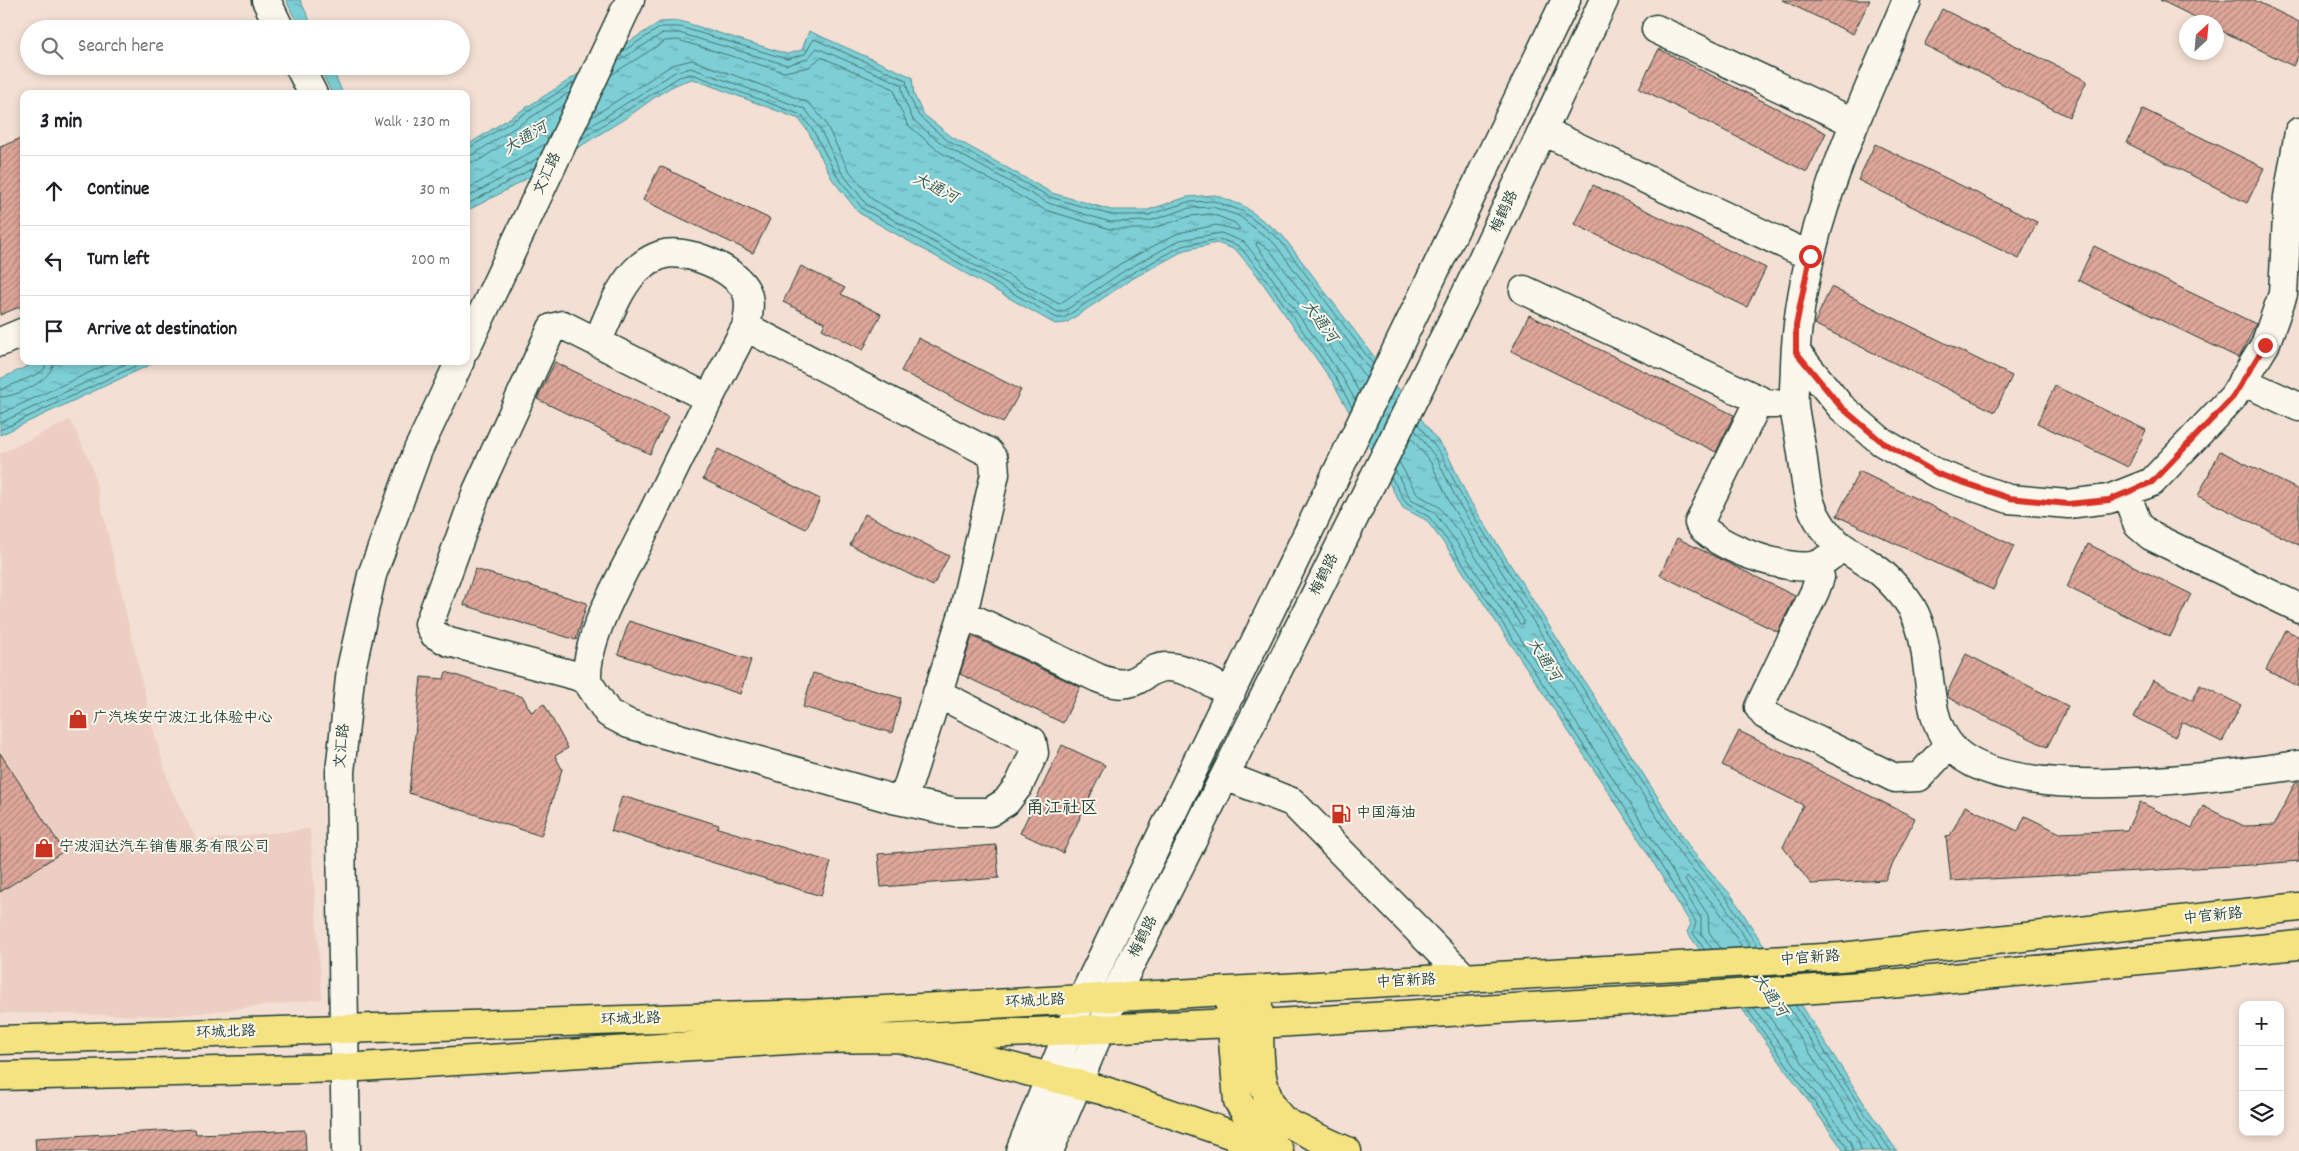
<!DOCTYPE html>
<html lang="en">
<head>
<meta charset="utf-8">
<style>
  :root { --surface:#fff; --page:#f2f2f2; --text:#202124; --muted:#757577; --line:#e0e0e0 }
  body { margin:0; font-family:Dekko,"LXGW WenKai TC",sans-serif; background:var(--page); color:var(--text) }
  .controls { position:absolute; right:15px; bottom:15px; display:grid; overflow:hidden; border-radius:10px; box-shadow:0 2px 8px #0003 }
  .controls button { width:45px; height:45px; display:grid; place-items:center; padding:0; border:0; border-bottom:1px solid var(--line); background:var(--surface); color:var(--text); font:25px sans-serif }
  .compass { position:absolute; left:2179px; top:15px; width:45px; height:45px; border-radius:50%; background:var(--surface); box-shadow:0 2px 8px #0003; rotate:26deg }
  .stop { position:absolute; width:15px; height:15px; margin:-11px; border:4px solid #d93025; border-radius:50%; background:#fff }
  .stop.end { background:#d93025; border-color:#fff; box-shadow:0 1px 5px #0008 }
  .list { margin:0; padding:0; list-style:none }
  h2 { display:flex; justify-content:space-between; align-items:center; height:65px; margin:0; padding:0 20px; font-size:21px }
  h2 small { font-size:16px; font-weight:400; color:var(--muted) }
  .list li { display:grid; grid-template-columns:32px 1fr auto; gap:15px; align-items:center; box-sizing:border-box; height:70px; padding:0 20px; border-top:1px solid var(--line) }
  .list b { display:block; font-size:19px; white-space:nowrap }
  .list em { font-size:16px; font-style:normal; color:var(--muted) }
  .icon { flex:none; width:28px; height:28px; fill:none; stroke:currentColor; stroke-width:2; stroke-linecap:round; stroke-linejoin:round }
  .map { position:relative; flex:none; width:2299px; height:1151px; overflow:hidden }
  .search { position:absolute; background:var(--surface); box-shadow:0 2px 8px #0003; left:20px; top:20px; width:450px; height:55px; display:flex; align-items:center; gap:12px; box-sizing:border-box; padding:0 18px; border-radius:28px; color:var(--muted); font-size:19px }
  .panel { position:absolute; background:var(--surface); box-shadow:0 2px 8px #0003; left:20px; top:90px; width:450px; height:275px; border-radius:10px }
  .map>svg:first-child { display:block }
</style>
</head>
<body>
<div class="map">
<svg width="2299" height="1151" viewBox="0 0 2299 1151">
  <defs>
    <pattern id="water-ripples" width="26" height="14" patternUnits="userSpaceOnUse" patternTransform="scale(1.25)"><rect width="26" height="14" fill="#7dced5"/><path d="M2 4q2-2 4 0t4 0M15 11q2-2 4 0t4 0" fill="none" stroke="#66a8ae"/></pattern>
    <pattern id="building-hatch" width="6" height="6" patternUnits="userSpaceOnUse" patternTransform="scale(1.25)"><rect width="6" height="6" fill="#dfa69a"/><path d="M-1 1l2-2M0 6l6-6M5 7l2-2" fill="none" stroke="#b4887e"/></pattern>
  </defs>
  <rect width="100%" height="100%" fill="#f3dfd3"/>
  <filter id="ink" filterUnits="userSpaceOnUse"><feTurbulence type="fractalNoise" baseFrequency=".02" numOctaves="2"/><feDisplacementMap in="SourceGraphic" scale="10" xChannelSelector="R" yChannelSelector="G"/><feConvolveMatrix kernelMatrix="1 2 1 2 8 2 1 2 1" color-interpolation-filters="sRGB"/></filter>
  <g filter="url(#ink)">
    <path fill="#edcec2" d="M70,420L92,466L153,729L170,787L197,841L310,829L322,999L172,1016L0,1013V454Z"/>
    <path fill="url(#water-ripples)" stroke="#579495" d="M286,0H300L314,29H300Z
      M680,21L787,54L802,50L809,31L912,77L914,95L923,114L952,137L1052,193L1111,210H1148L1187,197L1215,195L1244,206L1282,235L1447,453L1468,498L1692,851L1732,896L1867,1108L1897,1151H1844L1687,932L1691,924L1627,820L1446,546L1426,520L1403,508L1332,381L1257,275L1236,250L1217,243L1185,250L1130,280L1066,323L1055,324L859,213L832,179L809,133L799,119L693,79C667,84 644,107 621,121C571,152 520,185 466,211V146L660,22Z
      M319,66H331L343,94H332Z
      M39,361H158L0,435V379Z"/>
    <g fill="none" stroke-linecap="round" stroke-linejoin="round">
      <path stroke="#457774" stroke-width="1" d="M622,52L661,27H680L787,59L805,54L814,39L906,80L909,96L919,116L948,141L1050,197L1111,215H1148L1188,202L1214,201L1242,211L1279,239L1373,364
        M617,62L663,33H679L787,65L807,59L817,48L901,84L904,99L913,120L945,146L1048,203L1110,222L1149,221L1189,208L1213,207L1239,216L1274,243L1370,370
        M592,117L672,65L692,60L805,101L812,106L825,122L848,169L872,199L1059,304L1120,264L1178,233L1216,225L1237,230L1240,229L1235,223L1212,214L1190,216L1151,229H1110L1045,210L940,152L908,125L897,102L894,89L821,57L809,67L784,72L678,40L665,41L611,75
        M586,129L675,72L691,68L805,109L819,127L842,173L867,205L1058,312H1063L1124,271L1180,240L1221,233L1244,242L1265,268L1341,375L1355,400
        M581,139L679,77L692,74L801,115L813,130L837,176L863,209L1057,318H1064L1127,276L1182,246L1219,239L1239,246L1261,272L1336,378L1352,407
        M466,150L575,82
        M466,156L474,154L570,92
        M466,163L478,161L564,105
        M466,190L545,144
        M466,198L540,157
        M466,205L535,167
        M0,390L40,373L45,368L46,361
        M1359,392L1347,370L1256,245L1257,242L1269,249L1366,378
        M0,397C17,397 53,380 54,361
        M0,414L114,361
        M0,423L131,361
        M1418,424L1442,456L1464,501L1688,854L1728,900L1758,947
        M0,430L146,361
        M1415,430L1437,459L1459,504L1682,857L1723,903L1751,947
        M1399,462L1417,494L1439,507L1461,535L1520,624H1523L1524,621L1452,507L1431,463L1411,437
        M1395,470L1411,500L1434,512L1455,540L1636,813L1701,918V933L1712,949
        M1391,477L1407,504L1429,517L1450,544L1631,817L1696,922L1693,933L1705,950
        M1721,949L1709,932L1708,915L1685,880L1687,876L1717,908L1742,947
        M1795,1005L1863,1111L1891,1151
        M1779,1006L1874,1151
        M1788,1006L1883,1151
        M1762,1007L1858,1139L1861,1151
        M1746,1008L1846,1146L1847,1151
        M1754,1008L1851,1143L1853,1151"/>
    </g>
    <path fill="url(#building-hatch)" stroke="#1f3d34" d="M1782,0H1870L1853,34Z
      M2160,0H2254L2299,22V54L2293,66L2216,28V22H2205Z
      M1942,9L2087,81L2069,117L1924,45Z
      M1659,49L1826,133L1807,172L1639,88Z
      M2143,109L2264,168L2247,203L2127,143Z
      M24,137V305L0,315V147Z
      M1875,144L2037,222L2019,259L1858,180Z
      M660,166L770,219L753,253L643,200Z
      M1593,185L1766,268L1747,307L1574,224Z
      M2094,246L2256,324L2239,358L2078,280Z
      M801,266L845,288L841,294L881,314L863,350L822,329L825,323L783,302Z
      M1831,287L2012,376L1995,412L1814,324Z
      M1529,315L1734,415L1716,452L1511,351Z
      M918,338L1021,390L1003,423L901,371Z
      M555,362L668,417L650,454L537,399Z
      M2055,386L2146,430L2128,467L2037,423Z
      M718,449L820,499L806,529L703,479Z
      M2220,451L2299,490V545L2198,496Z
      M1859,471L2014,546L1993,590L1837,516Z
      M865,514L949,556L933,586L850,545Z
      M1677,538L1795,596L1778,632L1660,575Z
      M2088,544L2191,594L2170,637L2067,587Z
      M475,569L587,603L576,640L464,605Z
      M629,621L751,660L740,694L618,654Z
      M2286,630L2299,637V687L2266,670Z
      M972,636L1080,687L1063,723L960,674Z
      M1966,654L2068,706L2047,747L1947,697V693Z
      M446,672L523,697L531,712L544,704L568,748L555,756L562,769L541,836L409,793L421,677L444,679Z
      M813,673L901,698L892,733L803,707Z
      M2153,680L2193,700L2200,685L2241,705L2222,742L2182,722L2175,737L2134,717Z
      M1739,731L1915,818L1885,880L1811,884L1783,847L1803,805L1722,765Z
      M1062,745L1105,765L1063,853L1020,833Z
      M0,753L64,851L0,892Z
      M2296,781H2299V861L2251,865L1951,881L1946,837L1950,836L1965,806L2018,831L2025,816L2060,833L2127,830L2140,802L2192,828L2203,806L2244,826L2274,825Z
      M622,796L719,825L718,828L831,862L821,896L611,831Z
      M996,845L999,878L881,887L878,854Z
      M195,1129L196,1134L305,1130L306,1151H36L35,1138Z"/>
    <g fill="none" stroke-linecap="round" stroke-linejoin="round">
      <defs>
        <path id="minor" d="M266,0L280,29
          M1907,0C1857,118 1799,235 1795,365C1795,378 1793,393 1794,406C1796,422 1800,438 1802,453C1805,472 1806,499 1816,516C1832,546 1846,548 1872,566C1884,573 1897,588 1906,599C1938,640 1919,706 1949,744C1999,810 2224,775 2299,765
          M1656,29L1855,123
          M299,66L313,94
          M1543,131L1810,256
          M1524,290L1768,404H1775
          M746,327L988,452L994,460L995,474L963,614L903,801
          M0,342L24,332
          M466,348L630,0
          M1796,352L1841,407L1882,442L1938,474L2009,499L2068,504L2109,499L2152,482L2233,397L2265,345L2283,294L2288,197L2299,132
          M2242,381L2299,407
          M708,398L563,325L552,328L477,491L429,624L434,634L449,642L577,676L587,681L608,713L629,724L893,799L955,812H990L1006,802L1019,785L1034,753L1032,741L937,693
          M1759,400L1699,523C1712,546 1789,573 1816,565C1821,564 1827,558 1832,555
          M2126,493L2138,525L2151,536L2299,608
          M1816,565L1820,577L1815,591L1759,707L1765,715L1895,778L1919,777L1949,745
          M963,614L1098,678C1108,682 1120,686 1132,682C1144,678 1151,667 1167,667C1188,667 1212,684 1231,693
          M587,681C585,637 621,578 641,537C675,467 709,396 746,327C748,318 751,303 747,293C738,269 685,247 661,255C655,257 646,262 641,266C619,284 609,317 597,342
          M1225,776L1292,802L1466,979
          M346,1151L340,772L351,669L372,575L418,450L460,361
          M1020,1151L1082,999L1566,0
          M1049,1151L1114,997L1464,298L1604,0"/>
        <path id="major" d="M1230,1005L1238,1101L1251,1122L1276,1148
          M1258,1006C1261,1041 1254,1090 1281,1118C1289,1126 1334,1145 1347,1151
          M898,1038L1232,1023L1259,1024L1878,985L2299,945
          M0,1040L812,1014L1841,957L2299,907
          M0,1076L344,1068L804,1039L898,1038L1105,1091L1279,1151"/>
      </defs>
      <use href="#minor" stroke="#1f3d34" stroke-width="31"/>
      <use href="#major" stroke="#1f3d34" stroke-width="31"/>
      <use href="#minor" stroke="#fbf7ec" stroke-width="28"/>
      <use href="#major" stroke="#f5e382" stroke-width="28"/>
    </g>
  </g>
  <g fill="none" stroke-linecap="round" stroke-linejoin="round" filter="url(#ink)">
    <path stroke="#d93025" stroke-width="6" d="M1810,256L1796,326V352L1841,407L1882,442L1938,474L2009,498L2068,504L2109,500L2152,482L2233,397L2265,345"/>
  </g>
  <defs>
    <symbol id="shop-bare" viewBox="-9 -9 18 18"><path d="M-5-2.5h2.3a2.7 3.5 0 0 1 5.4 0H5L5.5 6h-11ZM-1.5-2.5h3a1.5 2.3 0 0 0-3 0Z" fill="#c8321e" stroke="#fbf7ec" stroke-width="2.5" paint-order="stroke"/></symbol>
    <symbol id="fuel-bare" viewBox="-9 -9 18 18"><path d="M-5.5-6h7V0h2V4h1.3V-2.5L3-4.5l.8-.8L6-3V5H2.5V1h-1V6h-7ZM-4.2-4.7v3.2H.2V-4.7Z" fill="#c8321e" stroke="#fbf7ec" stroke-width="2.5" paint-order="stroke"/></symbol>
  </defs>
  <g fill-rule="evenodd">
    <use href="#shop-bare" x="64" y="705" width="28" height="28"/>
    <use href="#fuel-bare" x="1327" y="800" width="28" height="28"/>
    <use href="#shop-bare" x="30" y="834" width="28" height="28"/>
  </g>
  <g text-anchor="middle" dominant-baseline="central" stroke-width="4" stroke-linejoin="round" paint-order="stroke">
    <g font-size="15" fill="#1f3d34" stroke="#fbf7ec">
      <text transform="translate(548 174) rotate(-65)">文汇路</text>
      <text transform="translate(1505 212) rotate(-65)">梅鹤路</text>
      <text transform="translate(1325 575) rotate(-63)">梅鹤路</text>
      <text transform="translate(343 746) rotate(-85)">文汇路</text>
      <text transform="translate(2213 917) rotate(-6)">中官新路</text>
      <text transform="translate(1144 937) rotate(-63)">梅鹤路</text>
      <text transform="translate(1810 959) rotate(-4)">中官新路</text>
      <text transform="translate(1406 982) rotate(-3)">中官新路</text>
      <text transform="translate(1035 1002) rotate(-3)">环城北路</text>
      <text transform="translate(631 1020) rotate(-2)">环城北路</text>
      <text transform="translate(226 1033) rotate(-2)">环城北路</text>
    </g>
    <g font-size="15" fill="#1f3d34" stroke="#fbf7ec" text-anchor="start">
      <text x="93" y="719">广汽埃安宁波江北体验中心</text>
      <text x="1356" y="814">中国海油</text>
      <text x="59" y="848">宁波润达汽车销售服务有限公司</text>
    </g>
    <g font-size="16" font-style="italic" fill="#325a54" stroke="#fbf7ec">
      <text transform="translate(526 139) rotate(-31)">大通河</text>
      <text transform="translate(935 189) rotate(27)">大通河</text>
      <text transform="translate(1319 322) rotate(53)">大通河</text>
      <text transform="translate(1543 660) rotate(57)">大通河</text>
      <text transform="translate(1769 996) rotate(55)">大通河</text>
    </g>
    <g font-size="18" fill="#1f3d34" stroke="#fbf7ec">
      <text x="1062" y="809">甬江社区</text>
    </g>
  </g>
</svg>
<div class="controls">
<button>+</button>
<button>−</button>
<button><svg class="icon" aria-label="layers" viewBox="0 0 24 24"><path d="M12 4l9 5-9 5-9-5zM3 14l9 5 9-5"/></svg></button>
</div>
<svg class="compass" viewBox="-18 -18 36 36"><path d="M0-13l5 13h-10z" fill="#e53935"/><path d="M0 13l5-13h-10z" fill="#757577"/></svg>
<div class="stop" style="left:1810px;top:256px"></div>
<div class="stop end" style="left:2265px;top:345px"></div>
<div class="search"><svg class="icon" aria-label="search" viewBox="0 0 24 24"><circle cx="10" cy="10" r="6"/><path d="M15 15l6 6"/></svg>Search here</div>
<section class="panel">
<h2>3 min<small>Walk · 230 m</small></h2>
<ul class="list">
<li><svg class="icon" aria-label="ahead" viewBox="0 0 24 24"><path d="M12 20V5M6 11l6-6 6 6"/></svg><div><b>Continue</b></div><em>30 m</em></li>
<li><svg class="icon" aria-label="left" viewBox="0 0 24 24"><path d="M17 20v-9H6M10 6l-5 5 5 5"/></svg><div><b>Turn left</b></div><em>200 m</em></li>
<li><svg class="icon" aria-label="arrive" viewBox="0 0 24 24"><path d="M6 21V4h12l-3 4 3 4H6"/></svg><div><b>Arrive at destination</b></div></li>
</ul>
</section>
</div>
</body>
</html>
